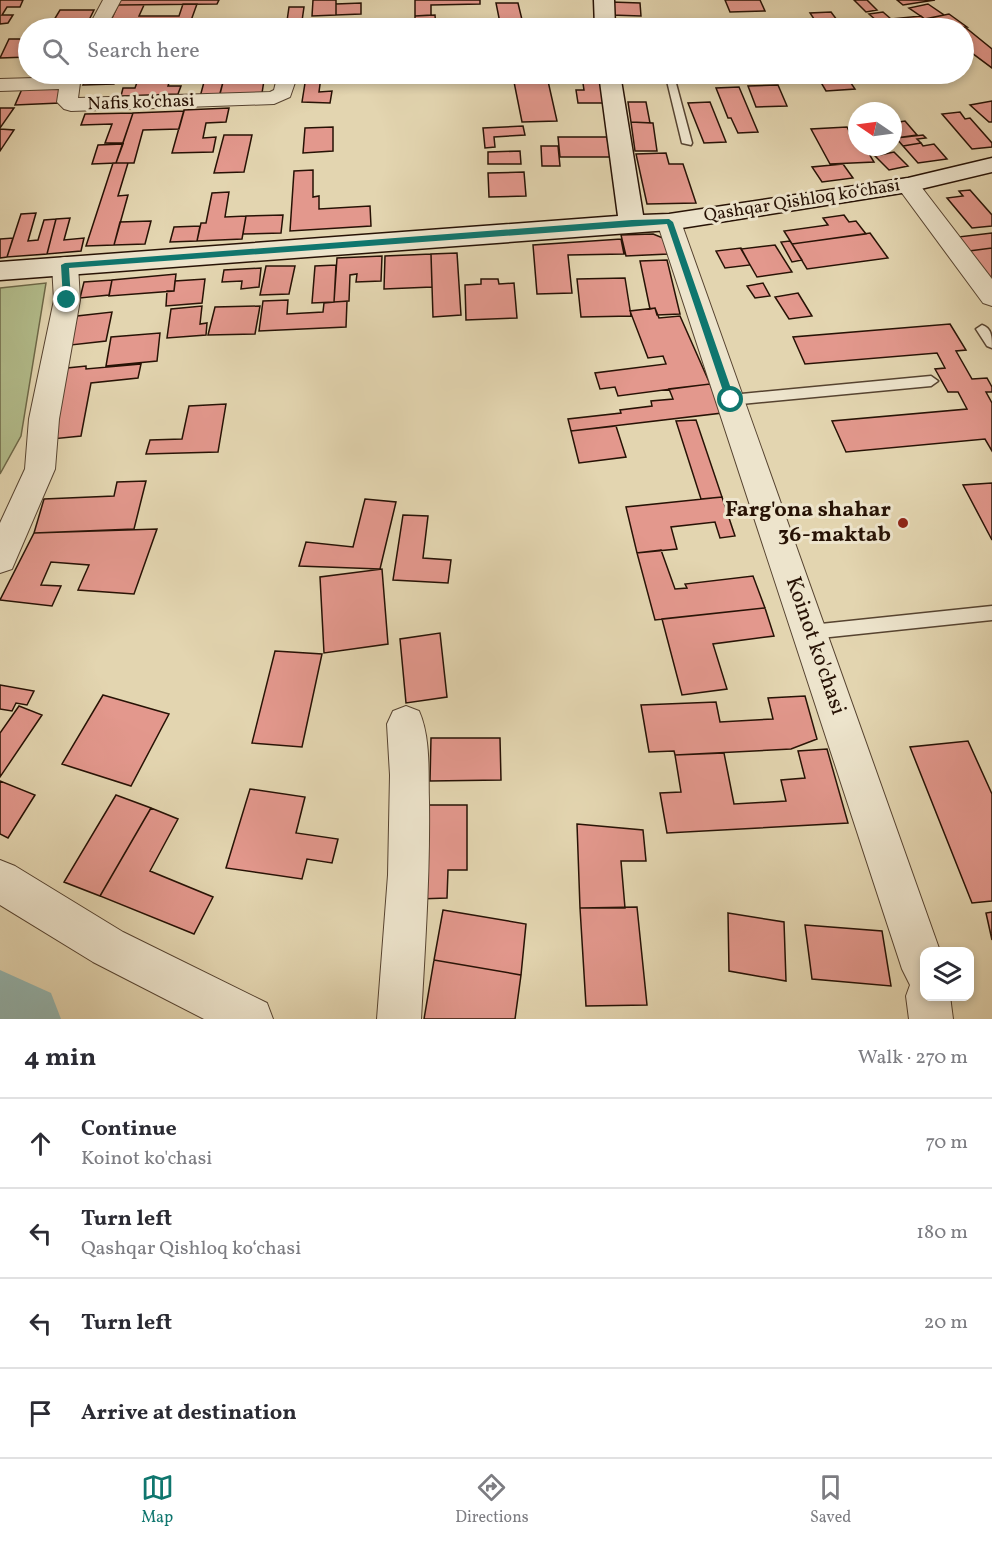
<!DOCTYPE html>
<html lang="en">
<head>
<meta charset="utf-8">
<style>
  :root { --surface:#fff; --page:#f2f2f3; --text:#2b2b33; --muted:#7c7c81; --line:#e1e1e2; --accent:#0f766e }
  body { margin:0; font-family:Vollkorn,serif; background:var(--page); color:var(--text) }
  .controls { position:absolute; right:18px; bottom:18px; display:grid; overflow:hidden; border-radius:12px; box-shadow:0 3px 9px #0003 }
  .controls button { width:54px; height:54px; display:grid; place-items:center; padding:0; border:0; border-bottom:2px solid var(--line); background:var(--surface); color:var(--text); font:30px sans-serif }
  .compass { position:absolute; left:848px; top:102px; width:54px; height:54px; border-radius:50%; background:var(--surface); box-shadow:0 3px 9px #0003; rotate:283deg }
  .stop { position:absolute; width:18px; height:18px; margin:-14px; border:4px solid #0f766e; border-radius:50%; background:#fff }
  .stop.end { background:#0f766e; border-color:#fff; box-shadow:0 2px 6px #0008 }
  .list { margin:0; padding:0; list-style:none }
  h2 { display:flex; justify-content:space-between; align-items:center; height:78px; margin:0; padding:0 24px; font-size:26px }
  h2 small { font-size:20px; font-weight:400; color:var(--muted) }
  .list li { display:grid; grid-template-columns:39px 1fr auto; gap:18px; align-items:center; box-sizing:border-box; height:90px; padding:0 24px; border-top:2px solid var(--line) }
  .list b { display:block; font-size:22px; white-space:nowrap }
  .list p { margin:0; font-size:20px; white-space:nowrap; color:var(--muted) }
  .list em { font-size:20px; font-style:normal; color:var(--muted) }
  .icon { flex:none; width:33px; height:33px; fill:none; stroke:currentColor; stroke-width:2; stroke-linecap:round; stroke-linejoin:round }
  .map { position:relative; flex:none; width:992px; height:1019px; overflow:hidden }
  .search { position:absolute; background:var(--surface); box-shadow:0 3px 9px #0003; left:18px; right:18px; top:18px; height:66px; display:flex; align-items:center; gap:15px; box-sizing:border-box; padding:0 21px; border-radius:33px; color:var(--muted); font-size:22px }
  .sheet { height:438px; background:var(--surface) }
  nav { display:flex; justify-content:space-around; align-items:center; box-sizing:border-box; height:84px; border-top:2px solid var(--line); background:var(--surface); font-size:16px; color:var(--muted) }
  nav a { display:grid; justify-items:center; gap:3px }
  nav .on { color:var(--accent) }
  .map>svg:first-child { display:block }
</style>
</head>
<body>
<div class="map">
<svg width="992" height="1019" viewBox="0 0 992 1019">
  <rect width="100%" height="100%" fill="#e3d5b0"/>
  <filter id="stains"><feTurbulence type="fractalNoise" baseFrequency=".00333" numOctaves="4"/><feColorMatrix values="0 0 0 0 .2 0 0 0 0 .09 0 0 0 0 .02 0 0 0 .5 -.17"/></filter>
  <radialGradient id="worn" r=".72"><stop offset=".6" stop-color="#630" stop-opacity="0"/><stop offset="1" stop-color="#630" stop-opacity=".3"/></radialGradient>
  <path fill="#b3bd8c" stroke="#6d6848" stroke-width="1.5" d="M46,283L21,436L0,474V288Z"/>
  <g fill="none" stroke-linecap="round" stroke-linejoin="round">
    <path fill="#96b8b2" fill-rule="evenodd" d="M0,970L51,993L61,1019H0Z"/>
  </g>
  <path fill="#e3988d" stroke="#271205" stroke-width="1.5" d="M0,0H23L20,7H7L2,15H13L8,23L0,24Z
    M120,0H219L217,4L118,5Z
    M313,0H336V15L312,16Z
    M415,0H480V4L431,5V15L415,16Z
    M725,0H760L765,11L730,12Z
    M854,0H867L877,10L866,12Z
    M897,0H935L903,5Z
    M611,2L640,3L641,16L611,15Z
    M361,3V14L336,15V4Z
    M496,3H518L524,28H501Z
    M183,4H197L189,26L108,27L118,5H144L139,16H179Z
    M928,4L944,15L925,19L909,8Z
    M289,7H304L302,21L311,20L310,28H286Z
    M60,10H94L85,28H39L41,25H51Z
    M831,12L843,28H820L810,13Z
    M883,12L891,19L921,16L935,28H885L869,14Z
    M949,14L967,27L938,28L925,19Z
    M435,15L436,28H415V16Z
    M612,21H634L635,25L643,26L702,25L703,28H614Z
    M277,24L276,28H231L232,25Z
    M965,27L992,49V68L964,47V28H960Z
    M9,39H28V57L0,58Z
    M88,74H118L114,84L83,85Z
    M140,74H172L168,86H181L178,94L121,96L123,88H135Z
    M252,74H265L262,93L220,94L223,82L251,81Z
    M425,74H448V79L425,80Z
    M512,74H539L541,81L514,82Z
    M713,74H733L736,81H716Z
    M816,74H845L855,89L826,91Z
    M306,77H321L319,92L332,91L330,103L302,102Z
    M582,77H600L604,103H578L576,90H584Z
    M548,81L557,121L522,122L514,82Z
    M204,82H223L219,97H200Z
    M778,85L787,106L756,107L748,86Z
    M66,86L60,103L15,105L22,89Z
    M739,87L758,132L738,133L731,118H728L716,88Z
    M992,101V122H989L970,105Z
    M628,102H646L650,123L631,122Z
    M710,102L726,142L704,143L688,103Z
    M0,108H14L0,128Z
    M229,108L226,122L206,123L203,138L216,137L213,152L172,153L184,110Z
    M184,111L179,129L143,130L134,163H116L133,113Z
    M960,112L965,119L970,118L992,143V147L972,149L942,114Z
    M133,113L123,143H105L112,124L81,125L85,114Z
    M905,121L917,135L896,138L893,134V123Z
    M631,122L653,123L657,151H635Z
    M523,126L525,135L494,137L495,147L485,148L483,128Z
    M333,127V151L303,153L305,128Z
    M847,127L857,147H865L874,162L830,164L811,129Z
    M0,129L14,130L0,151Z
    M224,135H252L244,172L214,173Z
    M923,135L926,138L917,139L921,143L903,146L896,138Z
    M558,137H607L610,157H560Z
    M921,143L923,146L934,144L947,159L918,163L903,146Z
    M123,144L116,163L92,164L98,145Z
    M541,146H558L560,166H542Z
    M520,151L521,164H488V152Z
    M894,152L908,166L889,170L875,156Z
    M666,153L669,164H683L696,203L647,204L636,154Z
    M113,163H128L118,196L128,195L114,245L86,246Z
    M843,164L853,178L822,182L812,167Z
    M313,170V197L319,196V209L370,206L371,226L290,231L294,171Z
    M524,172L526,196L489,197L488,173Z
    M970,190L992,215V226L972,228L947,198L963,196L959,191Z
    M229,192L225,217L246,216L242,239L197,241L201,223H206L212,193Z
    M36,213L28,241L38,240L44,220L56,219L47,254L7,257L21,214Z
    M283,215L281,233L243,234L246,216Z
    M844,215L849,222L856,221L866,234L792,244L784,231L828,225L823,218Z
    M70,218L64,240L84,238L81,251L47,254L56,219Z
    M151,221L145,244L114,245L120,222Z
    M200,226L197,241L170,242L174,227Z
    M870,233L888,258L807,269L792,244Z
    M992,233V248L969,251L958,237Z
    M653,234L663,238L668,254L626,256L621,235Z
    M13,238L7,257L0,258V239Z
    M621,239L624,254L568,255L572,293L537,294L533,245Z
    M790,241L792,244L802,260L792,262L781,242Z
    M775,245L792,272L757,277L741,249Z
    M741,248L750,265L725,268L716,251Z
    M992,248V283L969,251Z
    M457,253L461,315L433,317L431,254Z
    M431,254L432,287L384,289L385,256Z
    M382,256L381,281L356,282L357,274L350,275L349,301L334,302L337,258Z
    M667,260L680,314L657,315L655,308L650,309L640,261Z
    M336,265L334,302L312,303L315,266Z
    M266,266H295L289,294L260,295Z
    M261,268L259,287L241,289L242,281L222,282L224,270Z
    M176,274L174,291L109,296L112,280Z
    M625,278L631,316L581,317L577,279Z
    M205,279L202,303L166,306L167,291H174L175,281Z
    M481,279H498L499,284L514,283L517,318L466,320L465,285L481,284Z
    M112,280L109,295L80,298L84,282Z
    M763,283L770,296L755,298L747,286Z
    M798,293L812,316L789,319L775,297Z
    M288,300L287,314L323,312L324,303L347,301L346,327L259,331L263,301Z
    M202,306L200,324L207,323L206,335L167,338L171,309Z
    M260,306L255,334L208,335L215,307Z
    M655,308L659,318L680,316L710,384L618,396L615,387L600,389L595,373L666,364L663,356L648,358L630,311Z
    M112,312L106,341L71,345L77,316Z
    M950,324L966,350L956,351L972,379L987,378L992,387V392H986L992,403V451L985,439L846,452L832,421L967,409L958,392H948L935,369L945,368L937,353L805,364L793,337Z
    M160,333L157,361L106,366L111,337Z
    M141,364L138,378L91,383L81,436L52,439L67,368L86,366V369Z
    M710,384L722,413L571,431L568,419L621,413L620,410L652,406L651,401L673,399L669,389Z
    M226,404L218,452L146,454L150,440L182,439L189,406Z
    M696,420L722,497L701,499L676,421Z
    M616,426L626,457L579,463L571,431Z
    M146,481L134,529L34,533L44,499L114,496L117,482Z
    M992,483V540L963,485Z
    M722,497L735,536L720,538L715,522L671,527L677,549L637,553L626,507Z
    M365,499L396,502L380,569L299,566L306,542L353,547Z
    M403,515L428,516L423,558L451,560L448,583L393,580Z
    M157,529L134,594L78,590L89,565L51,562L41,585L61,586L52,606L0,600L34,533Z
    M661,550L675,589L687,588L685,584L753,576L765,608L655,620L637,553Z
    M382,569L388,644L324,653L320,577Z
    M765,608L774,636L713,644L727,689L682,695L662,619Z
    M440,633L447,697L406,703L400,639Z
    M275,651L322,654L302,747L252,743Z
    M0,685L34,691L27,705L16,703L12,711L0,709Z
    M103,695L169,714L131,786L62,764Z
    M805,696L817,739L791,749L675,755L674,751L649,752L641,705L716,702L720,722L773,719L768,698Z
    M19,706L42,715L0,777V733Z
    M431,738H500L501,780L430,781Z
    M968,741L992,794V901L972,903L910,747Z
    M827,749L848,823L667,833L660,793L681,792L675,755L724,753L734,804L786,801L781,780L805,778L798,751Z
    M0,781L35,795L8,838L0,834Z
    M250,789L305,797L296,833L338,839L332,863L307,859L302,879L226,868Z
    M116,795L151,808L100,896L64,882Z
    M421,805H467V870H448L447,898L418,899Z
    M151,808L178,819L150,871L213,897L194,934L100,896Z
    M577,824L643,830L646,861H621L625,908H580Z
    M637,907L647,1005L586,1006L580,908Z
    M443,910L526,924L521,975L434,960Z
    M992,912V940L986,913Z
    M728,913L784,922L786,981L729,971Z
    M805,925L882,931L891,986L812,979Z
    M434,960L521,975L515,1019H424Z"/>
  <g fill="none" stroke-linecap="round" stroke-linejoin="round">
    <defs>
      <path id="lane" d="M610,76H674L692,143L691,145L682,143L667,81H607L605,79Z
        M982,325C992,328 992,338 992,348L987,346L976,329Z
        M931,376L938,381L931,386L731,405L724,400L731,395Z
        M992,606V620L811,639L805,637L803,632L805,627L811,625Z"/>
      <path id="street" d="M103,0H121L106,28H88Z
        M278,74H298L290,97L274,104L71,111L64,109L57,102L59,89L0,91V79L70,77L77,79L80,83L78,98L270,92L274,90Z
        M908,178L916,180L992,279V306L983,303L896,185L900,180Z
        M669,215L677,217L681,222L940,951H924V996H950L953,1019H909L906,996L910,985L902,969L657,222L661,217Z
        M65,257L74,259L78,265L80,300L59,419L55,469L12,569L0,573V523L25,469L29,419L54,300L52,265L56,259Z
        M406,706L419,711C431,738 428,773 429,802C430,875 425,947 421,1019H377L388,875L390,775L387,724L393,711Z
        M0,860L15,866L123,932L267,1003L273,1019H204L93,962L0,905Z"/>
      <path id="secondary" d="M594,0H614L615,28H595Z
        M599,74H620L643,215L669,214L908,178L992,158V172L908,192L669,230L0,280V262L618,216Z"/>
    </defs>
    <use href="#lane" stroke="#564330" stroke-width="3"/>
    <use href="#street" stroke="#564330" stroke-width="2"/>
    <use href="#secondary" stroke="#271205" stroke-width="3"/>
    <use href="#lane" fill="#ede4cc" fill-rule="evenodd"/>
    <use href="#street" fill="#ede4cc" fill-rule="evenodd"/>
    <use href="#secondary" fill="#ede4cc" fill-rule="evenodd"/>
  </g>
  <path fill="#0f766e" d="M669,219L673,222L735,400L734,402H728L726,400L667,224L69,268L71,300L67,302L63,300L61,265L65,263L632,220Z"/>
  <circle fill="#8f2418" stroke="#ede4cc" stroke-width="2" cx="903" cy="523" r="6"/>
  <g text-anchor="middle" dominant-baseline="central" stroke-width="6" stroke-linejoin="round" paint-order="stroke">
    <g font-size="18" fill="#271205" stroke="#ede4cc">
      <text transform="translate(141 103) rotate(-2)">Nafis koʻchasi</text>
      <text transform="translate(802 201) rotate(-9)">Qashqar Qishloq koʻchasi</text>
    </g>
    <g font-size="22" font-weight="bold" fill="#271205" stroke="#ede4cc" text-anchor="end">
      <text x="891" y="510">Farg'ona shahar<tspan x="891" dy="25">36-maktab</tspan></text>
    </g>
    <g font-size="22" fill="#271205" stroke="#ede4cc">
      <text transform="translate(815 646) rotate(71)">Koinot ko'chasi</text>
    </g>
  </g>
  <rect width="100%" height="100%" filter="url(#stains)"/>
  <rect width="100%" height="100%" fill="url(#worn)"/>
</svg>
<div class="controls">
<button><svg class="icon" aria-label="layers" viewBox="0 0 24 24"><path d="M12 4l9 5-9 5-9-5zM3 14l9 5 9-5"/></svg></button>
</div>
<svg class="compass" viewBox="-18 -18 36 36"><path d="M0-13l5 13h-10z" fill="#e53935"/><path d="M0 13l5-13h-10z" fill="#7c7c81"/></svg>
<div class="stop" style="left:731px;top:400px"></div>
<div class="stop end" style="left:67px;top:300px"></div>
<div class="search"><svg class="icon" aria-label="search" viewBox="0 0 24 24"><circle cx="10" cy="10" r="6"/><path d="M15 15l6 6"/></svg>Search here</div>
</div>
<section class="sheet">
<h2>4 min<small>Walk · 270 m</small></h2>
<ul class="list">
<li><svg class="icon" aria-label="ahead" viewBox="0 0 24 24"><path d="M12 20V5M6 11l6-6 6 6"/></svg><div><b>Continue</b><p>Koinot ko'chasi</p></div><em>70 m</em></li>
<li><svg class="icon" aria-label="left" viewBox="0 0 24 24"><path d="M17 20v-9H6M10 6l-5 5 5 5"/></svg><div><b>Turn left</b><p>Qashqar Qishloq koʻchasi</p></div><em>180 m</em></li>
<li><svg class="icon" aria-label="left" viewBox="0 0 24 24"><path d="M17 20v-9H6M10 6l-5 5 5 5"/></svg><div><b>Turn left</b></div><em>20 m</em></li>
<li><svg class="icon" aria-label="arrive" viewBox="0 0 24 24"><path d="M6 21V4h12l-3 4 3 4H6"/></svg><div><b>Arrive at destination</b></div></li>
</ul>
</section>
<nav>
<a class="on"><svg class="icon" aria-label="map" viewBox="0 0 24 24"><path d="M3 6l6-2 6 2 6-2v14l-6 2-6-2-6 2zM9 4v14M15 6v14"/></svg>Map</a>
<a><svg class="icon" aria-label="directions" viewBox="0 0 24 24"><path d="M12 3l9 9-9 9-9-9zM9 14v-3h6M13 9l2 2-2 2"/></svg>Directions</a>
<a><svg class="icon" aria-label="saved" viewBox="0 0 24 24"><path d="M7 4h10v16l-5-4-5 4z"/></svg>Saved</a>
</nav>
</body>
</html>
